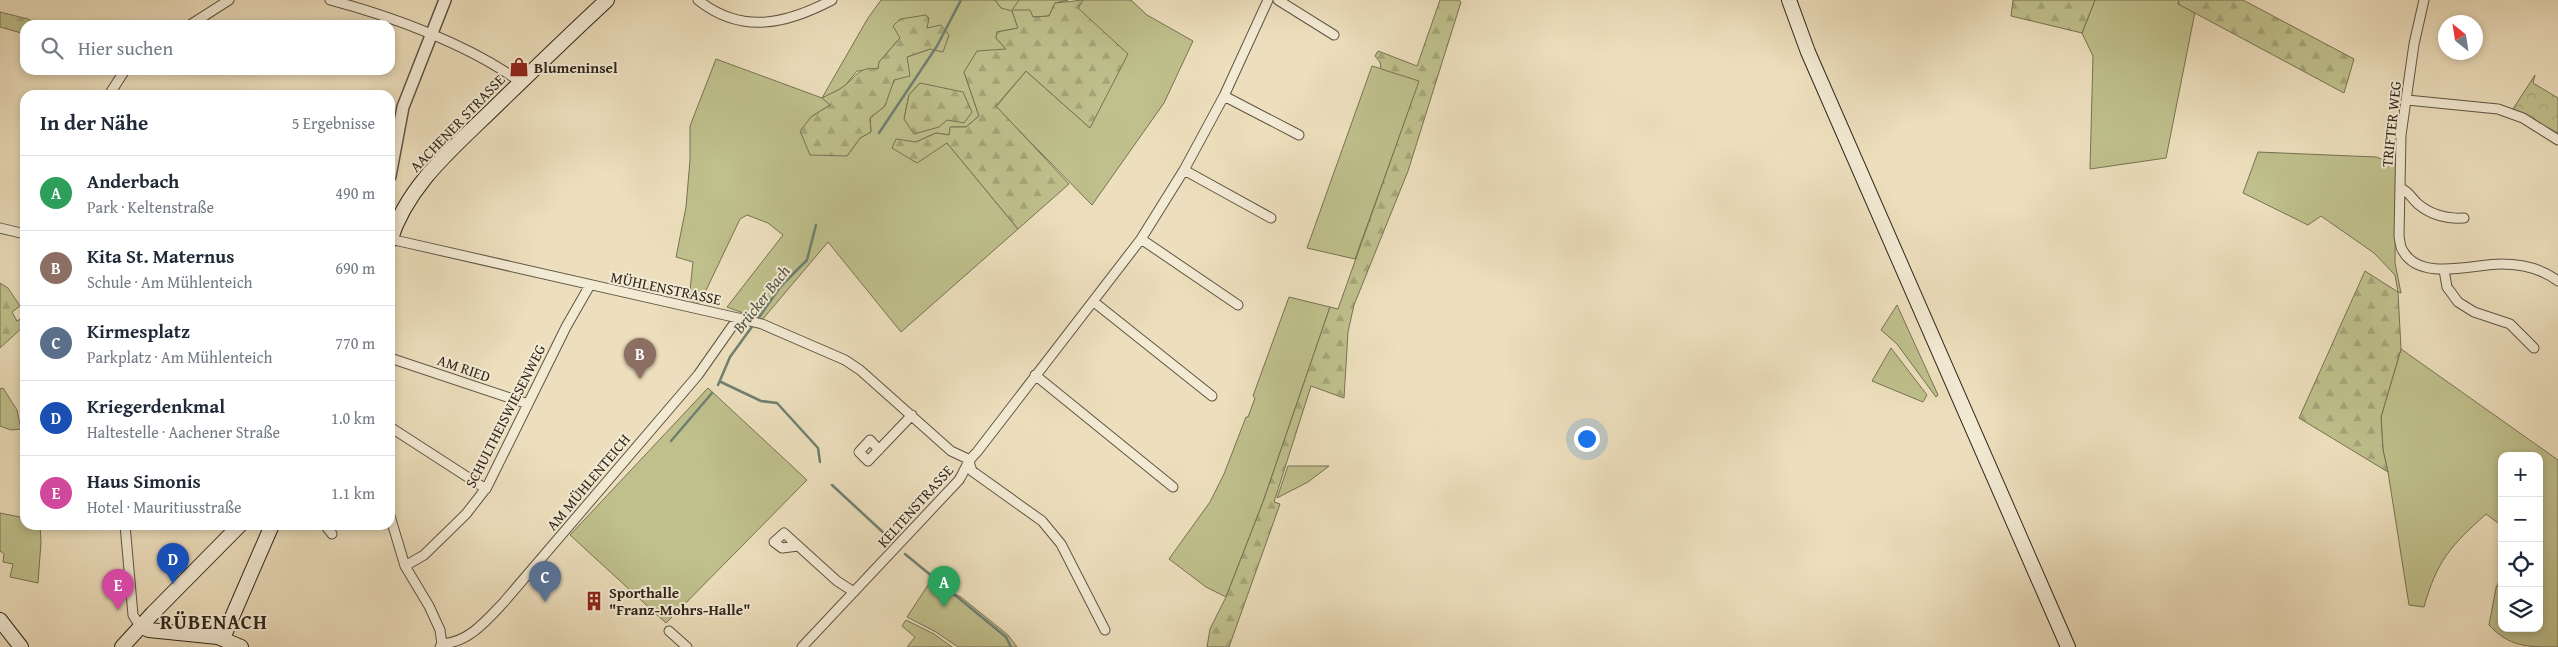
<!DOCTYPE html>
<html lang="de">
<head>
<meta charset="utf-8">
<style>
  :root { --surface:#fff; --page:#f6f6f7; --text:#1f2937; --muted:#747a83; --line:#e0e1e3; --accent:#d93025 }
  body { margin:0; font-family:"Gentium Book Plus",serif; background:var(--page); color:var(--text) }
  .controls { position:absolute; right:15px; bottom:15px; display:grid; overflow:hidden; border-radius:10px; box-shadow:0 2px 8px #0003 }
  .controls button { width:45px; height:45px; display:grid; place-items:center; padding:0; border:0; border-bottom:1px solid var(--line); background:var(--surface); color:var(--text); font:25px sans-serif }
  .compass { position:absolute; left:2438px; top:15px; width:45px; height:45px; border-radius:50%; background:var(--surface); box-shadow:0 2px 8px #0003; rotate:330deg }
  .you { position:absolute; left:1586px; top:438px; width:18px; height:18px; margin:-12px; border:4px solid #fff; border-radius:50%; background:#1a73e8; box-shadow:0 0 0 8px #1a73e833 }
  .badge { display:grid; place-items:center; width:32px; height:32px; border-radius:50%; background:var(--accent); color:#fff; font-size:16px; font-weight:700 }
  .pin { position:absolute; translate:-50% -41px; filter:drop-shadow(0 1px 2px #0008) }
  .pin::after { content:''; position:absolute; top:26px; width:18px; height:15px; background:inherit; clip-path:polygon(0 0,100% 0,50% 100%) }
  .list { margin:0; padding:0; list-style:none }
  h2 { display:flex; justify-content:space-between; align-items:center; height:65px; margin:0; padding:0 20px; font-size:21px }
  h2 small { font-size:16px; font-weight:400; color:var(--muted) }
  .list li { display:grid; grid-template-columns:32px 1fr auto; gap:15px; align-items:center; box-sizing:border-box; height:75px; padding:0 20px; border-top:1px solid var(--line) }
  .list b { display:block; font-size:19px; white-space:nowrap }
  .list p { margin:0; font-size:16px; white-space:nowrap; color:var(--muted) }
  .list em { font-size:16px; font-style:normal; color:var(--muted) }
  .icon { flex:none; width:28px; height:28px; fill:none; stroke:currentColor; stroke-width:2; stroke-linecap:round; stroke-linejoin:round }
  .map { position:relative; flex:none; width:2558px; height:647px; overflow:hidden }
  .search { position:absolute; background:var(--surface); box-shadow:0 2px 8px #0003; left:20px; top:20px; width:375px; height:55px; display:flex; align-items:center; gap:12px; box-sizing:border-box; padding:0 18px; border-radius:15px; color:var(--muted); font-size:19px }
  .panel { position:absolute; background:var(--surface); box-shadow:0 2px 8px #0003; left:20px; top:90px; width:375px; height:440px; border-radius:15px }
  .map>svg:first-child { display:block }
</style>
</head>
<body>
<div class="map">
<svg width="2558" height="647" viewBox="0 0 2558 647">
  <defs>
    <pattern id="forest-firs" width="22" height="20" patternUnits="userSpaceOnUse" patternTransform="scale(1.25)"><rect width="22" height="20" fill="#bfc08c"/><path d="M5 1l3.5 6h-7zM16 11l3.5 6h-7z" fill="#a4a578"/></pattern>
    <pattern id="park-crowns" width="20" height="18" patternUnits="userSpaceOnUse" patternTransform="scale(1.25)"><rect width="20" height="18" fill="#bfc08c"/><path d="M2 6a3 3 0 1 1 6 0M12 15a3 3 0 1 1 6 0" fill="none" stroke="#a4a578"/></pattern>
  </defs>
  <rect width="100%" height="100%" fill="#eddfbd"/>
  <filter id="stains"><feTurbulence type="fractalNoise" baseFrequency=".004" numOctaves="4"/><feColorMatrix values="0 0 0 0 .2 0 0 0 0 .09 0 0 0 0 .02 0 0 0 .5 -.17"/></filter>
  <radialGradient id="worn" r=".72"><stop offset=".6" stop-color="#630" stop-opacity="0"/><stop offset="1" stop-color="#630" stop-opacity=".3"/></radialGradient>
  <path fill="#bfc08c" stroke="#777254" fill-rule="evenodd" d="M881,0H995L1001,8L1019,0H1068L1055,3L1049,16L1032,17L1012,11L1018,28L997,32L996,38L1006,49L964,72L979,116L966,127H951L949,135L936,133L916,142L892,148L947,143L1018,229L901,332L828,242L762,320L727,307L783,235L768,223L747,215L740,219L700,303L689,300L693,262L676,257L686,207L690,160V126L716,59L822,98L868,18ZM900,38L930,49L907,57L886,97L885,106L870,118L871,132L860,138L847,156L811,117L830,105L823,98L844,87L857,71L878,69L879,62ZM920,83L947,120C932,134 921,126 904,119L909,95Z
    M1083,0H1131L1147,15L1193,41L1164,103L1092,205L996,107L1026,71L1090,128L1078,8Z
    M2095,0H2179L2178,4L2195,12L2166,158L2090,169L2093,56L2082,33Z
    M1372,66L1420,80L1355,259L1307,248Z
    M2258,152L2376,157L2396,164L2395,263L2401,293L2398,292L2395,275L2374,253L2321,216L2308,225L2243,193Z
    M1289,297L1330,307L1263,502L1226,597L1206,587L1169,559L1210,502L1224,474L1246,417H1248L1255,398L1253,396Z
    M1897,305L1938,395L1936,397L1897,344L1881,330Z
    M1891,348L1927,395L1923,402L1872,381Z
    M2401,349L2558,460V647C2526,647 2510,647 2489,625L2496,588L2502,574V628H2539V456H2502V526L2486,514C2451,546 2437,560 2424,607L2409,605L2388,472L2383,450L2381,417Z
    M3,388L17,410L21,429L11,430L0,426V389Z
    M708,388L807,480L666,623L570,535Z
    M1288,466H1329L1308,482L1277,498Z
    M0,513L25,518V525H40L41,542L38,583L10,577L13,564L3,562L4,554L0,551Z
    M930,582L961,597L1008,635L1017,647H958L936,632L907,617Z
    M906,620L934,634L952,647H907L915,637L902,626Z"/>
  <path fill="url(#forest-firs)" stroke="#777254" d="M995,0H1019L1012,10H1030L1033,17L1049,16L1055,3L1083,0L1078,8L1128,54L1090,128L1026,71L996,106L1069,184L1018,229L947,143L917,163L892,148L896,139L916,142L936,133L949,135L950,127H966L979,116L964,72L977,51L1006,49L996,38L997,32L1018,28L1012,11L1001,8Z
    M1440,0H1459L1461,2L1408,171L1354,305L1348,332L1344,398L1311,386L1274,502L1280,504L1229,647H1207L1210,629L1226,597L1263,502L1330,307L1338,309L1419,81L1381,69L1380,62L1375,56L1378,51L1417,66Z
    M2013,0H2095L2082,33L2011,16Z
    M2179,0H2243L2354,59L2344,93L2178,4Z
    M0,12L28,19L39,25H25V34L0,27Z
    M926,15L929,18L927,28L941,25L949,35L943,52L930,49L907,57L910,76L894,80L885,106L870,118L871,132L860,138L847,156L810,155L800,131L811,117L830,105L822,98C829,94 838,91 844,86C857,76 859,66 878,69L879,62L900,38L893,26L900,19Z
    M920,83L963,92L972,112L964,123L947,120L939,127L914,134L904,119L909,95Z
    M2365,271L2398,292L2401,349L2381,417L2383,450L2388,472L2299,418Z
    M0,283L8,288L20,306L12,312L17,321L25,316V325L0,348Z"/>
  <path fill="url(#park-crowns)" stroke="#777254" d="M2535,75L2533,83L2558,98V133L2513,109Z"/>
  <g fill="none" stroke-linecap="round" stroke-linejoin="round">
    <path stroke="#6f8072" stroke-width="2.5" d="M879,133L937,46L961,0
      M757,320L781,286L807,260L816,225
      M721,382L761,401L777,403L818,448L820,462
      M718,385L730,357L754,324
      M671,441L712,393
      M832,485L887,536
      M905,554L1006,637L1011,647"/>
    <defs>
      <path id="minor" d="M330,0C391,16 470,45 520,82
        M698,0C742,35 786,24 832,0
        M1278,0L1334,35
        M2424,0L2414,44L2401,135L2399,236C2400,241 2400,247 2403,251C2420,282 2474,264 2501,264C2522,264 2541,268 2558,281
        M190,25L229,0
        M109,95L125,70
        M1224,96L1299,135
        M2407,100L2498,109L2523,118L2558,140
        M1184,170L1271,218
        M2400,188C2409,191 2411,198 2418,204C2431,215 2447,219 2464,218
        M0,228L25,234
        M390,239L738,318L762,324L845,360L860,370L951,451L968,459
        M1141,239L1238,305
        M2444,270L2447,287L2458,302L2474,312L2510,324L2534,348
        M1094,302L1212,396
        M390,358L528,404
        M1035,375L1173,487
        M390,427L486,489
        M879,450L870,440L859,452L868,461L912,415
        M968,459L972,471L1042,521L1061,544L1105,630
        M390,516L405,566L429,606L440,630L442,644L440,647
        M125,525L133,615L140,626
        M325,525L332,534
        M798,546L782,548L774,542L784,533L837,581L854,592
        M405,566L424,555L466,514L487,487L566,327L590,285
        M669,631L687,647
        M442,644C469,642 486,621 504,602L698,375L738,318
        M802,647L959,480C967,467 966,462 977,452L1141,239L1184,170L1224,96L1268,0"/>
      <path id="tertiary" d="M390,176L403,107L445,0"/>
      <path id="secondary" d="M1789,0L1808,52L2068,647
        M390,241C407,186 452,149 492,110C530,73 568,36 607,0
        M0,620L21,647
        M140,626L149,630L218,637L241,647
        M223,638L272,525
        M122,647L153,613L240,525"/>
    </defs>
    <use href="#minor" stroke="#5e5444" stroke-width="11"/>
    <use href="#tertiary" stroke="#5e5444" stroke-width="14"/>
    <use href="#secondary" stroke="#2f251b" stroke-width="16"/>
    <use href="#minor" stroke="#f3ead4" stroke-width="9"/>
    <use href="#tertiary" stroke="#f3ead4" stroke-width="11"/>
    <use href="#secondary" stroke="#f3ead4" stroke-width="14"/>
  </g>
  <defs>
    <symbol id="shop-bare" viewBox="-9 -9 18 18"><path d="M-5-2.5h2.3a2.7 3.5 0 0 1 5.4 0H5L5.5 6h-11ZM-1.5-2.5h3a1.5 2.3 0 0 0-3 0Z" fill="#8f2418" stroke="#f3ead4" stroke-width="2.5" paint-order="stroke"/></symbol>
    <symbol id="building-bare" viewBox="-9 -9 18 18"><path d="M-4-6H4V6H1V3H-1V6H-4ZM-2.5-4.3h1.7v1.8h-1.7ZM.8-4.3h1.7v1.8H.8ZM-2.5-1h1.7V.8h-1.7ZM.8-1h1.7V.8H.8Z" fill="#8f2418" stroke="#f3ead4" stroke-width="2.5" paint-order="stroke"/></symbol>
  </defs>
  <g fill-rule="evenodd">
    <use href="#shop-bare" x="505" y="53" width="28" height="28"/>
    <use href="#building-bare" x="580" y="587" width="28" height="28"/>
  </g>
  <g text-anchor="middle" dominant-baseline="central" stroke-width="4" stroke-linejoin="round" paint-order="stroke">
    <g font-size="15" font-weight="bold" fill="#2f251b" stroke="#f3ead4" text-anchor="start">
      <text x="534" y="67">Blumeninsel</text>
      <text x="609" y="592">Sporthalle<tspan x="609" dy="17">"Franz-Mohrs-Halle"</tspan></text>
    </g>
    <g font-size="15" fill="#2f251b" stroke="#f3ead4">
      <text transform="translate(457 123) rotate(-46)">AACHENER STRASSE</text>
      <text transform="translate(2391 124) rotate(-84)">TRIFTER WEG</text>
      <text transform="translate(666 288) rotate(12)">MÜHLENSTRASSE</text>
      <text transform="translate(464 368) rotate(19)">AM RIED</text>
      <text transform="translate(505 416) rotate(-63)">SCHULTHEISWIESENWEG</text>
      <text transform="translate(588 482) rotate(-50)">AM MÜHLENTEICH</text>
      <text transform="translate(915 506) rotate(-48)">KELTENSTRASSE</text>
    </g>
    <g font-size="16" font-style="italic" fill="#4f5346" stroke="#f3ead4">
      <text transform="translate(761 299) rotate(-52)">Brücker Bach</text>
    </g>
    <g font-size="20" font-weight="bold" letter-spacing="1" fill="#2f251b" stroke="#f3ead4">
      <text x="214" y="621">RÜBENACH</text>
    </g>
  </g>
  <rect width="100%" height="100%" filter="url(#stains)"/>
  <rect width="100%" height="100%" fill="url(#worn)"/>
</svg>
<div class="controls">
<button>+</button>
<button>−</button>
<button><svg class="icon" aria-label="locate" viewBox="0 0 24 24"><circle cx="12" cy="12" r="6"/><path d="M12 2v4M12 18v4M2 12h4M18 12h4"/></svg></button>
<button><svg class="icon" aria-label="layers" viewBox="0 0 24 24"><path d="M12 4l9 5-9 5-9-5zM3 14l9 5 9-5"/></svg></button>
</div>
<svg class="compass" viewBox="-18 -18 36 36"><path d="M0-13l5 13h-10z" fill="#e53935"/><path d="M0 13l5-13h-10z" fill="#747a83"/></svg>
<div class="you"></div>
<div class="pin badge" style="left:944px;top:607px;background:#2e9e5b">A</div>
<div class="pin badge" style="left:640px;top:379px;background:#8d6e63">B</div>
<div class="pin badge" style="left:545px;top:602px;background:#5c6f8a">C</div>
<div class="pin badge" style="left:173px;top:584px;background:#1a4fb4">D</div>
<div class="pin badge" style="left:118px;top:610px;background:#d1479c">E</div>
<div class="search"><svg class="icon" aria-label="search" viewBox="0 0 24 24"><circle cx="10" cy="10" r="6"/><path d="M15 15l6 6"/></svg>Hier suchen</div>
<section class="panel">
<h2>In der Nähe<small>5 Ergebnisse</small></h2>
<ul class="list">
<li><span class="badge" style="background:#2e9e5b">A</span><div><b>Anderbach</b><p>Park · Keltenstraße</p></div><em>490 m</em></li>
<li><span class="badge" style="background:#8d6e63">B</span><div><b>Kita St. Maternus</b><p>Schule · Am Mühlenteich</p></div><em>690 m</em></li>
<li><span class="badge" style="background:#5c6f8a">C</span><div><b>Kirmesplatz</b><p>Parkplatz · Am Mühlenteich</p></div><em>770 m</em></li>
<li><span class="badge" style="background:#1a4fb4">D</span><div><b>Kriegerdenkmal</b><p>Haltestelle · Aachener Straße</p></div><em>1.0 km</em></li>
<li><span class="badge" style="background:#d1479c">E</span><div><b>Haus Simonis</b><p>Hotel · Mauritiusstraße</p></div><em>1.1 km</em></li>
</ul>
</section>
</div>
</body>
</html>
